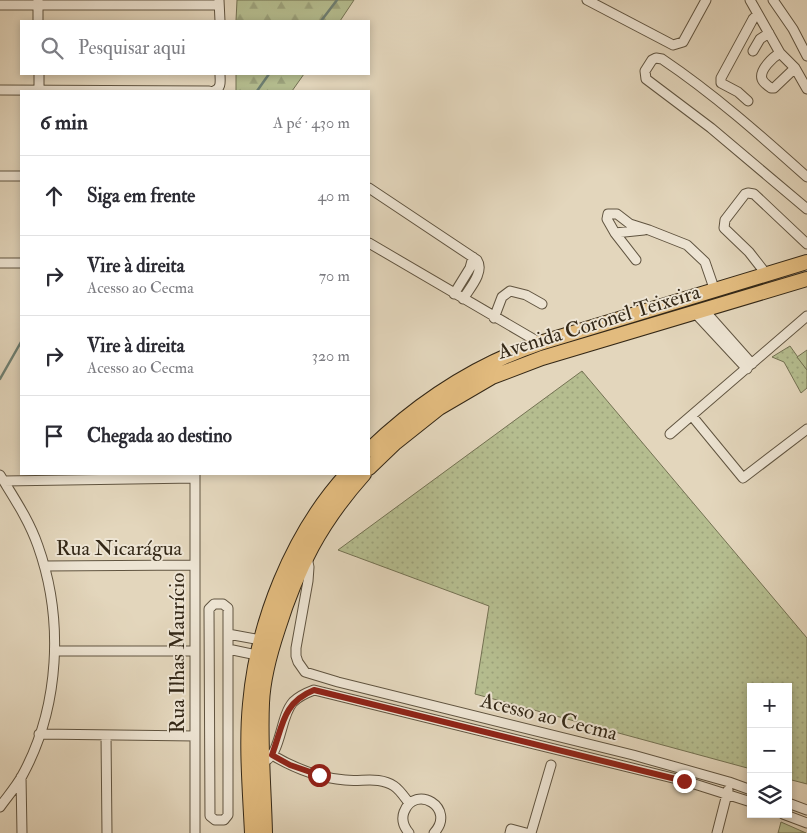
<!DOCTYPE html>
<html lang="pt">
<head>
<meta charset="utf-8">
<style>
  :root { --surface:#fff; --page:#f7f7f7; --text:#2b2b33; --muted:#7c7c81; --line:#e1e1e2 }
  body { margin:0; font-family:"IM FELL Double Pica",serif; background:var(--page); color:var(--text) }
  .controls { position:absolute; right:15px; bottom:15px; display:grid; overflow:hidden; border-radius:0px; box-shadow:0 2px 8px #0003 }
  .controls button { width:45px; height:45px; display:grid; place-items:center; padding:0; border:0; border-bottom:1px solid var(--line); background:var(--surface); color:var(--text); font:25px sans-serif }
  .stop { position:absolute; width:15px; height:15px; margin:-11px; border:4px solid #8f2418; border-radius:50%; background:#fff }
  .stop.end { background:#8f2418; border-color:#fff; box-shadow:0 1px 5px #0008 }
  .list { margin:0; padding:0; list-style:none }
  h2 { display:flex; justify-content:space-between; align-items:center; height:65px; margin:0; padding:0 20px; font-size:21px }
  h2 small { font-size:16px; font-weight:400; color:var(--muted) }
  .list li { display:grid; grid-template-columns:32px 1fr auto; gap:15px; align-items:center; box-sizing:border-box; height:80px; padding:0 20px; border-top:1px solid var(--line) }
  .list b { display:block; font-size:19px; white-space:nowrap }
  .list p { margin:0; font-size:16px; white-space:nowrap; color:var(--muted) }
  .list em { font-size:16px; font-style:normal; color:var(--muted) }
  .icon { flex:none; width:28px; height:28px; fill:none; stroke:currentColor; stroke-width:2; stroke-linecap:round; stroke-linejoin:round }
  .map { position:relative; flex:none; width:807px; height:833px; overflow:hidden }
  .search { position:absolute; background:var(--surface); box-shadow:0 2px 8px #0003; left:20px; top:20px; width:350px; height:55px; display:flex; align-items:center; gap:12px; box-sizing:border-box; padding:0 18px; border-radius:0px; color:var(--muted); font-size:19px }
  .panel { position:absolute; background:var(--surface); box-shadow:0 2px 8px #0003; left:20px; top:90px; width:350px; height:385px; border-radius:0px }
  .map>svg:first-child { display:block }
</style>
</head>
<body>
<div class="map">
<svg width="807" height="833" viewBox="0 0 807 833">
  <defs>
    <pattern id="grass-dots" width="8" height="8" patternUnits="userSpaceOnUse" patternTransform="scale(1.25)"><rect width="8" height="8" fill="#b5bd8f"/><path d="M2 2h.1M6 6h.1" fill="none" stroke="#9ca27b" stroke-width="1.8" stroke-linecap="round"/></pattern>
    <pattern id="forest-firs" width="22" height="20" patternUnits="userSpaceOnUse" patternTransform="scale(1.25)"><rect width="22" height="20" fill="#b5bd8f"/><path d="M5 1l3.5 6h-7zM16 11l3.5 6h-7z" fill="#9ca27b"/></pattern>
  </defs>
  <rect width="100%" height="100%" fill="#e3d6bc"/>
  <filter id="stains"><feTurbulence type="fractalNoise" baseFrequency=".004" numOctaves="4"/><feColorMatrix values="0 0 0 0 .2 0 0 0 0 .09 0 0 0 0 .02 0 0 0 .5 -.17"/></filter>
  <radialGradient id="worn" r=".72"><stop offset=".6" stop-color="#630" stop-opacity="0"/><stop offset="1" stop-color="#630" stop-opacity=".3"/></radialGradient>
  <path fill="url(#grass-dots)" stroke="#747253" d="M790,346L807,370V388L801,393L784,362L772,357Z
    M582,371L807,638V784L788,779V687H751V769L475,694L489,606L338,550Z"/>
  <path fill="url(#forest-firs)" stroke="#747253" d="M237,0H354L340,21H236Z
    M236,74H304L292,91H236Z
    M781,822L806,833H778Z"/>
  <path fill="#b5bd8f" stroke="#747253" d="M807,350V370L797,357Z"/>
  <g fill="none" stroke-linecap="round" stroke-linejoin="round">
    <path stroke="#6e7f72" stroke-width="2.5" d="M321,21L337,0
      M257,91L269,74
      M0,379L21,342"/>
    <defs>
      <path id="minor" d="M38,0V21
        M219,0L220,21
        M587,0L673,45L683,42L706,0
        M750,0L780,53L795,68L807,89
        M773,0L793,29L807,56
        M0,5H219
        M753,51L760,39L769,33
        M780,53C773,57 759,70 762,79C763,82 768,86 771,88H774L795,68
        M39,74V91
        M0,90L209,91
        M214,91C222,88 220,81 220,74
        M748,101L738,92L721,83V78L753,19L758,14
        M0,176H21
        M807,177C760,135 714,94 662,59L656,58L652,60L645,71L646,79L711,128L807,209
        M369,188L477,260C485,272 469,289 463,299
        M615,233L644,230
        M369,243L540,343
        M636,260L615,233L607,219L608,214H617L630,224L649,230L687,245L705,262L715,291
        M0,263H21
        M767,275L749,252L724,228L725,220L745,194L748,193L754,194L807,244
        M454,294L470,268L473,257
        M704,310L752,364
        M695,313L747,369
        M494,318L502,297L510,291L526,295L542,304
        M692,416L743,478L807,429
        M670,434L807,316
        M195,474V833
        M0,475C14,498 29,520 38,546C64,619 60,707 22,776C16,787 7,797 0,807
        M4,481L195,478
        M307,557L309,567L308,581L296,648V656L298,662L305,672L338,682L633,755L729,782L751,790
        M45,566L194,565
        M214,604H223L228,608V815L224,820H215L210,816L209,609Z
        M228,634L261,640
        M228,649L257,655
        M55,651H195
        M39,734L195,736
        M106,735L107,833
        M272,755C294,768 319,778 345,780C362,782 379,776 394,786C400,790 405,798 409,803
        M261,763C282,757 279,718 293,702C299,696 306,693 314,690L685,781L751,802
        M21,777L22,833
        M788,803L807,810
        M783,814L807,823
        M409,833C404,827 401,820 404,812C415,783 457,808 434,833
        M510,833L511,829L526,833
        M531,833L551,765
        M717,833L728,790"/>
      <path id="highway" d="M369,450C418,403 475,365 540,343L807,262
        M369,468L395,443L439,408L492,377L542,358L807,279
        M252,833C250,792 246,744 250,704C257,623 292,534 347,474
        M265,833C264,790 260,746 262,703C263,678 270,653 278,629C297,568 321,522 364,474"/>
    </defs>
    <use href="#minor" stroke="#605440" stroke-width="11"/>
    <use href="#highway" stroke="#342817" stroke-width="16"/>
    <use href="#minor" stroke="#ede4d3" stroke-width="9"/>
    <use href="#highway" stroke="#e2bb7e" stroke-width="14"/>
  </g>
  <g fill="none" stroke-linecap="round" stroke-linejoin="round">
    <path stroke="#8f2418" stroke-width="6" d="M319,775L290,765L272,755C283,726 282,703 314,690L684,781"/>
  </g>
  <g text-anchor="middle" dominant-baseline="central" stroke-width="4" stroke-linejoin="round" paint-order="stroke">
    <g font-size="21" fill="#342817" stroke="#ede4d3">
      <text transform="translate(599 322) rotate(-17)">Avenida Coronel Teixeira</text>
      <text x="119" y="548">Rua Nicarágua</text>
      <text transform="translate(177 653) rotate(-90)">Rua Ilhas Maurício</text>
      <text transform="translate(549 717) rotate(14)">Acesso ao Cecma</text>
    </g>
  </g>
  <rect width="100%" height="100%" filter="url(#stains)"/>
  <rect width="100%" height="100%" fill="url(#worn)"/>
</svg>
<div class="controls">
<button>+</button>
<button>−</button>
<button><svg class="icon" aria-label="layers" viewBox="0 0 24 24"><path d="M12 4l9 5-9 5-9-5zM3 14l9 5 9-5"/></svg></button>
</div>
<div class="stop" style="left:319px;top:775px"></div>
<div class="stop end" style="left:684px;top:781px"></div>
<div class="search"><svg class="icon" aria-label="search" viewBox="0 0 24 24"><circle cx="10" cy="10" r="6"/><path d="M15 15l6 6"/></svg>Pesquisar aqui</div>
<section class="panel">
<h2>6 min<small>A pé · 430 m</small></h2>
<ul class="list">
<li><svg class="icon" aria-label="ahead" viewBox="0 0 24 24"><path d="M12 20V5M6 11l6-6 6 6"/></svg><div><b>Siga em frente</b></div><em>40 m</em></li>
<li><svg class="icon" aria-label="right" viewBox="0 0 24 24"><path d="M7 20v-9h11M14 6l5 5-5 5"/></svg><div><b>Vire à direita</b><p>Acesso ao Cecma</p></div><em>70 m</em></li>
<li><svg class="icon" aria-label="right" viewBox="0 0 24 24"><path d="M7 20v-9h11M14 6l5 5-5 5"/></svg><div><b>Vire à direita</b><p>Acesso ao Cecma</p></div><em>320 m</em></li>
<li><svg class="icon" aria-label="arrive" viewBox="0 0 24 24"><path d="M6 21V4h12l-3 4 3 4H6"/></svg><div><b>Chegada ao destino</b></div></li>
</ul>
</section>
</div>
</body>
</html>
